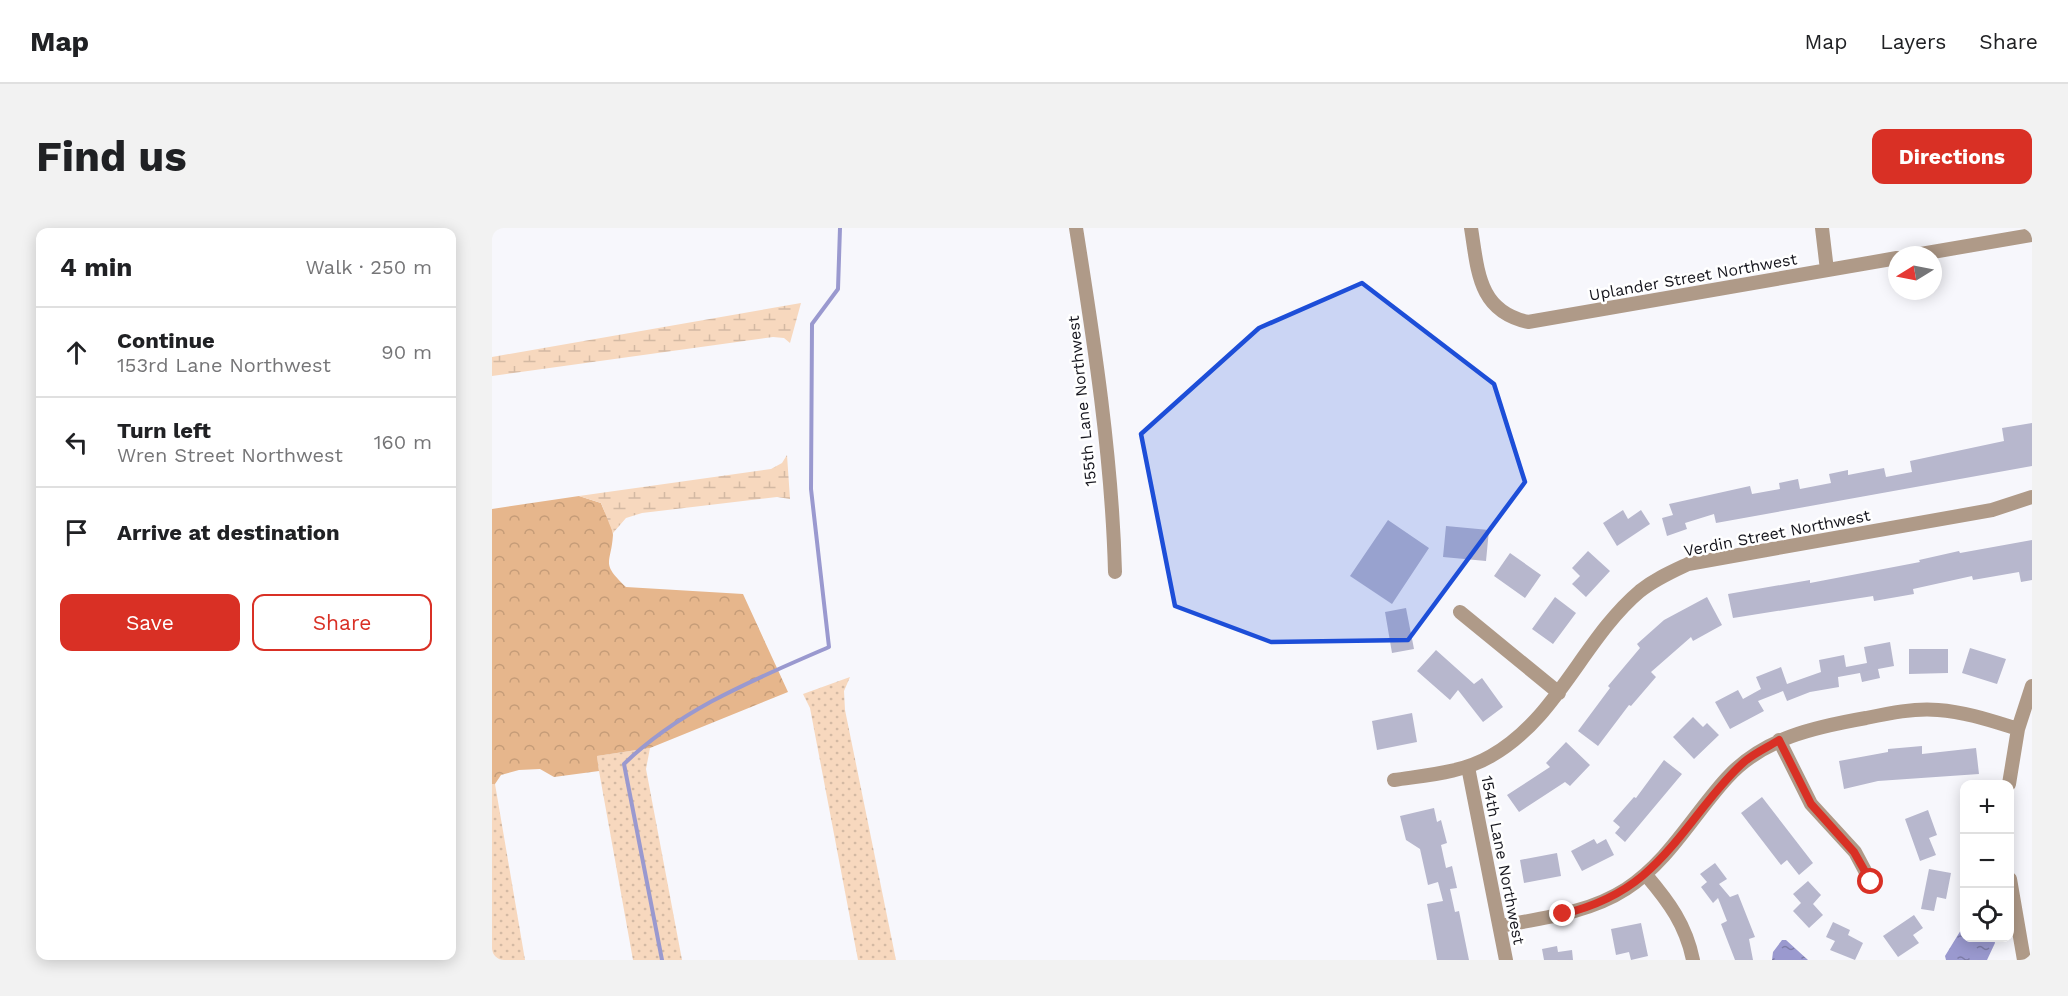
<!DOCTYPE html>
<html lang="en">
<head>
<meta charset="utf-8">
<style>
  :root { --surface:#fff; --page:#f2f2f2; --text:#202124; --muted:#757577; --line:#e0e0e0; --accent:#d93025 }
  body { margin:0; font-family:"Work Sans",sans-serif; background:var(--page); color:var(--text) }
  .controls { position:absolute; right:18px; bottom:18px; display:grid; overflow:hidden; border-radius:12px; box-shadow:0 3px 15px #0003 }
  .controls button { width:54px; height:54px; display:grid; place-items:center; padding:0; border:0; border-bottom:2px solid var(--line); background:var(--surface); color:var(--text); font:30px sans-serif }
  .compass { position:absolute; left:1396px; top:18px; width:54px; height:54px; border-radius:50%; background:var(--surface); box-shadow:0 3px 15px #0003; rotate:260deg }
  .stop { position:absolute; width:18px; height:18px; margin:-14px; border:4px solid #d93025; border-radius:50%; background:#fff }
  .stop.end { background:#d93025; border-color:#fff; box-shadow:0 2px 6px #0008 }
  .list { margin:0; padding:0; list-style:none }
  h2 { display:flex; justify-content:space-between; align-items:center; height:78px; margin:0; padding:0 24px; font-size:26px }
  h2 small { font-size:20px; font-weight:400; color:var(--muted) }
  .list li { display:grid; grid-template-columns:39px 1fr auto; gap:18px; align-items:center; box-sizing:border-box; height:90px; padding:0 24px; border-top:2px solid var(--line) }
  .list b { display:block; font-size:22px; white-space:nowrap }
  .list p { margin:0; font-size:20px; white-space:nowrap; color:var(--muted) }
  .list em { font-size:20px; font-style:normal; color:var(--muted) }
  .actions { display:flex; gap:12px; padding:18px 24px }
  .actions a { flex:1; padding:14px 0; border:2px solid var(--accent); border-radius:12px; text-align:center; font-size:21px; color:var(--accent) }
  .actions .main { background:var(--accent); color:#fff }
  .icon { flex:none; width:33px; height:33px; fill:none; stroke:currentColor; stroke-width:2; stroke-linecap:round; stroke-linejoin:round }
  .map { position:relative; flex:none; width:1540px; height:732px; overflow:hidden; border-radius:12px }
  header { display:flex; align-items:center; gap:36px; box-sizing:border-box; height:84px; padding:0 30px; background:var(--surface); border-bottom:2px solid var(--line) }
  header strong { font-size:28px }
  nav { display:flex; gap:33px; margin-inline-start:auto; font-size:21px }
  .intro { display:flex; align-items:center; justify-content:space-between; box-sizing:border-box; height:144px; padding:0 36px }
  h1 { margin:0; font-size:42px }
  .button { padding:15px 27px; border-radius:12px; background:var(--accent); color:#fff; font-size:21px; font-weight:700 }
  main { display:flex; gap:36px; padding:0 36px }
  aside { flex:1; background:var(--surface); border-radius:12px; box-shadow:0 3px 15px #0003 }
  .map>svg:first-child { display:block }
</style>
</head>
<body>
<header>
<strong>Map</strong>
<nav><a>Map</a><a>Layers</a><a>Share</a></nav>
</header>
<div class="intro"><h1>Find us</h1><a class="button">Directions</a></div>
<main>
<aside>
<h2>4 min<small>Walk · 250 m</small></h2>
<ul class="list">
<li><svg class="icon" aria-label="ahead" viewBox="0 0 24 24"><path d="M12 20V5M6 11l6-6 6 6"/></svg><div><b>Continue</b><p>153rd Lane Northwest</p></div><em>90 m</em></li>
<li><svg class="icon" aria-label="left" viewBox="0 0 24 24"><path d="M17 20v-9H6M10 6l-5 5 5 5"/></svg><div><b>Turn left</b><p>Wren Street Northwest</p></div><em>160 m</em></li>
<li><svg class="icon" aria-label="arrive" viewBox="0 0 24 24"><path d="M6 21V4h12l-3 4 3 4H6"/></svg><div><b>Arrive at destination</b></div></li>
</ul>
<div class="actions"><a class="main">Save</a><a>Share</a></div>
</aside>
<div class="map">
<svg width="1540" height="732" viewBox="0 0 1540 732">
  <defs>
    <pattern id="grass-dots" width="8" height="8" patternUnits="userSpaceOnUse" patternTransform="scale(1.5)"><rect width="8" height="8" fill="#f7d8be"/><path d="M2 2h.1M6 6h.1" fill="none" stroke="#d3b9a3" stroke-width="1.8" stroke-linecap="round"/></pattern>
    <pattern id="forest-crowns" width="20" height="18" patternUnits="userSpaceOnUse" patternTransform="scale(1.5)"><rect width="20" height="18" fill="#e6b68c"/><path d="M2 6a3 3 0 1 1 6 0M12 15a3 3 0 1 1 6 0" fill="none" stroke="#c59c78"/></pattern>
    <pattern id="wetland-marsh" width="20" height="14" patternUnits="userSpaceOnUse" patternTransform="scale(1.5)"><rect width="20" height="14" fill="#f7d8be"/><path d="M1 5h8M5 5V1M11 12h8M15 12V8" fill="none" stroke="#d3b9a3"/></pattern>
    <pattern id="water-ripples" width="26" height="14" patternUnits="userSpaceOnUse" patternTransform="scale(1.5)"><rect width="26" height="14" fill="#9a99cf"/><path d="M2 4q2-2 4 0t4 0M15 11q2-2 4 0t4 0" fill="none" stroke="#7d7ca7"/></pattern>
  </defs>
  <rect width="100%" height="100%" fill="#f7f7fc"/>
  <path fill="url(#grass-dots)" d="M358,449L352,463L353,482L404,732H366L318,480L311,466Z
    M158,520L154,541L190,732H141L107,543L105,528Z
    M0,556H3L33,732H0Z"/>
  <path fill="url(#forest-crowns)" d="M87,268L109,275C112,284 121,298 121,307C119,337 108,334 134,359L251,366L296,464L158,520L105,528L107,543L62,549L48,541L27,542L9,547L3,556H0V281Z"/>
  <path fill="url(#wetland-marsh)" d="M309,75L298,115L292,110L281,109L0,148V129Z
    M295,227L298,271L285,269L150,285L134,290L121,305L109,275L87,268L279,241L290,235Z"/>
  <path fill="url(#water-ripples)" d="M1472,697V710H1502L1503,715L1495,732H1454L1453,728Z
    M1290,712H1294L1316,732H1280L1281,724Z"/>
  <g fill="none" stroke-linecap="round" stroke-linejoin="round">
    <path stroke="#9a99cf" stroke-width="4" d="M170,732L132,536C190,480 264,451 337,419L319,261L320,96L346,61L348,0"/>
  </g>
  <path fill="#b7b7cd" d="M1540,195V238L1224,295L1222,286L1193,295L1195,301L1175,308L1170,290L1181,287L1177,276L1258,258L1260,266L1288,261L1287,255L1306,251L1308,261L1339,255L1337,246L1356,242V247L1392,240L1394,249L1420,244L1418,233L1512,213L1510,200Z
    M1131,282L1136,291L1149,282L1158,296L1125,318L1111,295Z
    M896,292L937,320L900,376L858,348Z
    M954,298L997,302L994,333L951,329Z
    M1540,312V352L1529,354L1527,344L1481,352L1480,348L1421,361L1422,366L1382,373L1381,368L1241,390L1236,366L1318,352V355L1428,334L1427,332L1467,323L1468,325Z
    M1096,323L1118,343L1094,369L1080,356L1088,348L1080,340Z
    M1018,325L1049,347L1033,370L1002,348Z
    M1063,369L1084,385L1061,416L1040,401Z
    M1215,369L1230,397L1201,413L1199,409L1159,444L1164,449L1139,478L1137,477L1106,518L1086,503L1118,460L1116,458L1148,420L1145,416L1172,392Z
    M914,380L922,421L900,425L893,384Z
    M1398,414L1402,438L1386,441L1388,450L1370,454L1368,445L1346,449L1347,459L1318,464L1295,473L1291,463L1266,473L1272,483L1238,501L1223,474L1246,462L1251,471L1269,461L1264,449L1289,439L1295,456L1329,444L1327,432L1352,427L1354,439L1375,435L1372,419Z
    M1478,420L1514,431L1505,456L1470,445Z
    M1417,421H1456V445L1417,446Z
    M944,422L982,456L990,450L1011,479L991,494L966,462L958,472L925,443Z
    M920,485L925,514L885,522L880,493Z
    M1201,489L1211,499L1215,495L1227,507L1202,531L1181,509Z
    M1074,514L1098,537L1078,558L1073,554L1027,584L1015,567L1058,539L1054,535Z
    M1430,518V526L1484,520L1487,546L1386,553L1352,561L1347,533L1396,524V521Z
    M1172,532L1190,546L1133,614L1123,605L1128,599L1121,593L1142,569L1144,570Z
    M1270,569L1321,635L1307,647L1295,632L1289,637L1249,585Z
    M942,580L945,594L949,592L955,615L949,617L954,640L960,638L965,660L958,661L963,684L967,683L977,732H945L935,676L951,673L946,654L936,657L928,621L914,612L908,588Z
    M1436,582L1445,607L1437,610L1444,627L1428,633L1413,591Z
    M1102,611L1105,616L1114,611L1122,627L1090,643L1079,623Z
    M1065,625L1069,648L1032,655L1028,632Z
    M1223,635L1235,651L1227,656L1238,669L1246,666L1263,709L1257,711L1261,732H1243L1229,696L1235,693L1226,670L1221,675L1209,659L1215,654L1208,646Z
    M1437,641L1459,645L1454,671L1445,669L1442,683L1429,681Z
    M1316,653L1329,667L1321,676L1331,687L1317,700L1301,683L1309,675L1301,666Z
    M1422,687L1431,700L1421,707L1427,715L1406,729L1391,708Z
    M1341,694L1358,702L1356,707L1371,715L1363,732L1338,722L1343,713L1334,709Z
    M1149,695L1156,728L1139,732L1137,724L1124,727L1119,701Z
    M1065,718L1066,724L1080,722L1081,732H1052L1050,721Z"/>
  <g fill="none" stroke-linecap="round" stroke-linejoin="round">
    <path stroke="#af9a88" stroke-width="14" d="M584,0C602,113 620,229 623,344
      M979,0C986,43 986,83 1036,94L1405,30
      M1330,0L1335,42
      M1423,27L1540,7
      M968,384L1067,465
      M1287,512L1319,576L1363,624L1379,654
      M976,539L1014,732
      M902,552C935,547 970,545 999,528C1066,490 1091,411 1148,363C1163,351 1179,344 1196,336L1500,282L1540,269
      M1517,556L1526,501L1540,458
      M1154,647C1177,674 1194,697 1201,732
      M1518,651L1532,732
      M1008,698C1051,690 1097,685 1134,661C1177,633 1201,587 1235,550C1271,510 1323,499 1374,490C1398,485 1422,480 1446,482C1474,484 1500,493 1526,501"/>
  </g>
  <g fill="none" stroke-linecap="round" stroke-linejoin="round">
    <path stroke="#d93025" stroke-width="8" d="M1071,686C1141,669 1167,636 1210,581C1223,565 1236,548 1252,534C1262,525 1276,519 1287,512L1319,576L1362,624L1379,654"/>
  </g>
  <path fill="#1d4ed8" fill-opacity="0.2" stroke="#1d4ed8" stroke-width="4.5" stroke-linejoin="round" d="M870,55L1002,156L1033,254L916,412L779,414L683,378L649,206L767,100Z"/>
  <g text-anchor="middle" dominant-baseline="central" stroke-width="5" stroke-linejoin="round" paint-order="stroke">
    <g font-size="16" fill="#16161e" stroke="#fff">
      <text transform="translate(1201 49) rotate(-10)">Uplander Street Northwest</text>
      <text transform="translate(590 173) rotate(-96)">155th Lane Northwest</text>
      <text transform="translate(1285 305) rotate(-11)">Verdin Street Northwest</text>
      <text transform="translate(1011 632) rotate(79)">154th Lane Northwest</text>
    </g>
  </g>
</svg>
<div class="controls">
<button>+</button>
<button>−</button>
<button><svg class="icon" aria-label="locate" viewBox="0 0 24 24"><circle cx="12" cy="12" r="6"/><path d="M12 2v4M12 18v4M2 12h4M18 12h4"/></svg></button>
</div>
<svg class="compass" viewBox="-18 -18 36 36"><path d="M0-13l5 13h-10z" fill="#e53935"/><path d="M0 13l5-13h-10z" fill="#757577"/></svg>
<div class="stop" style="left:1379px;top:654px"></div>
<div class="stop end" style="left:1071px;top:686px"></div>
</div>
</main>
</body>
</html>
